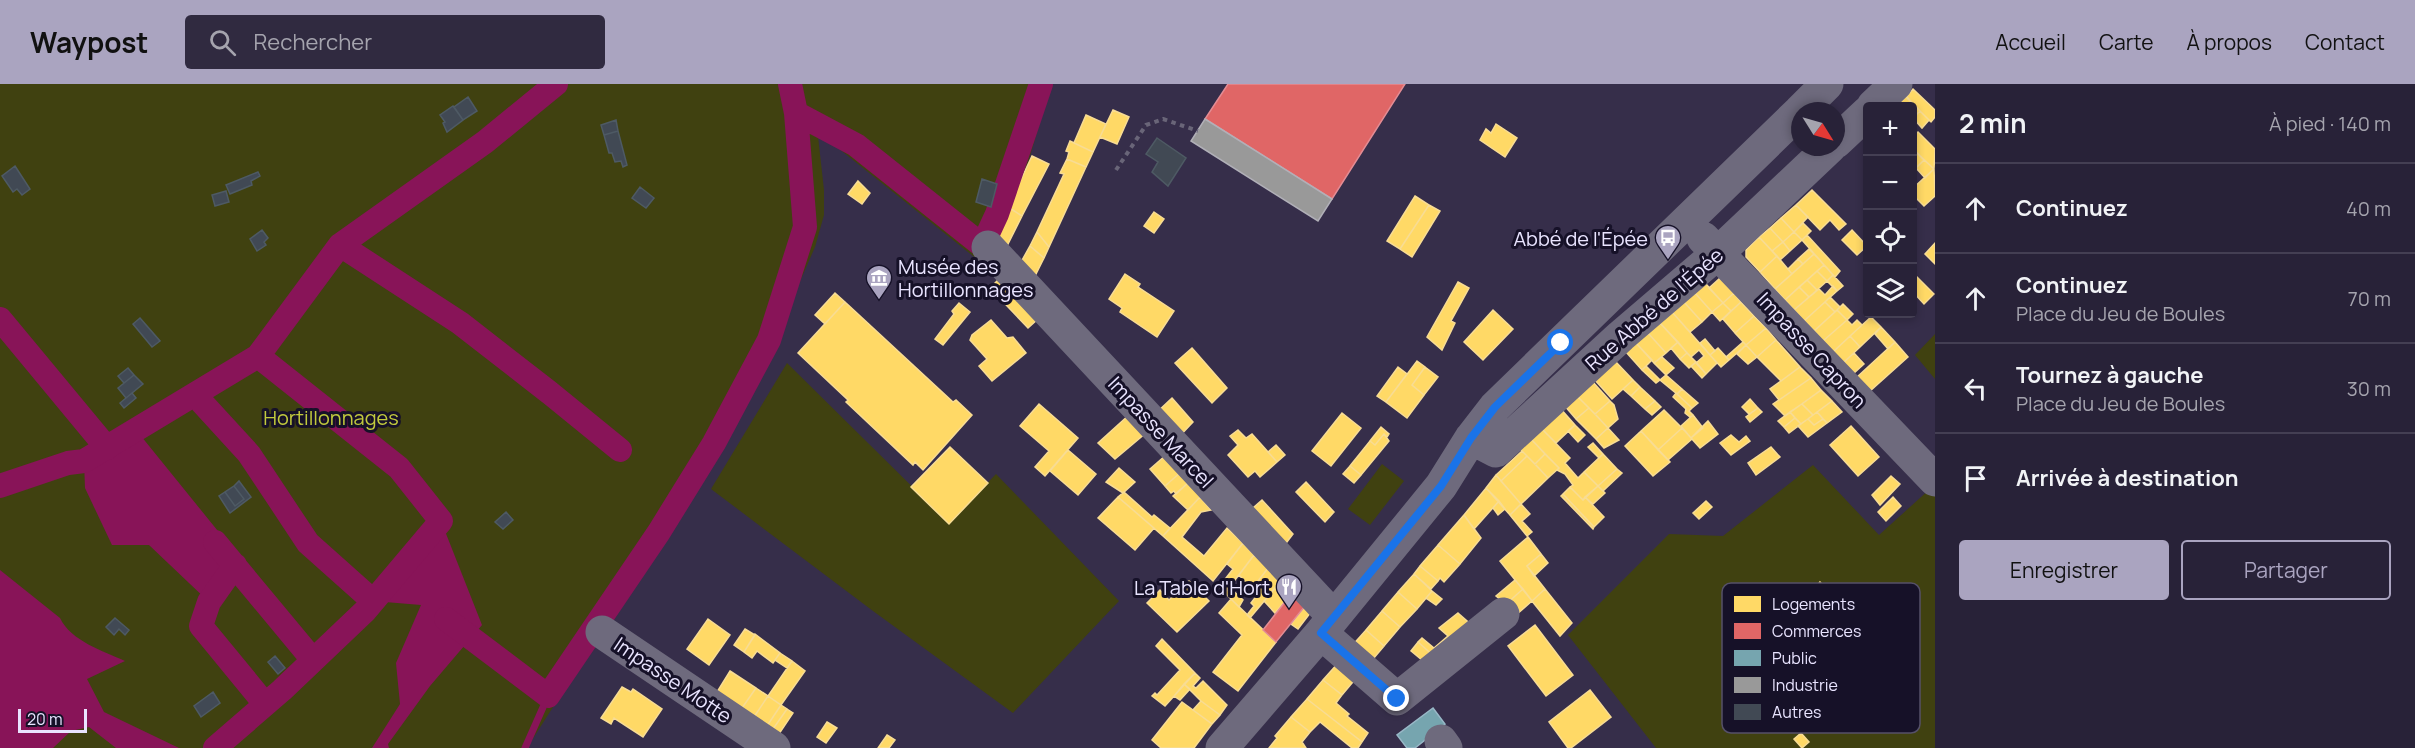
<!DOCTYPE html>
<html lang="fr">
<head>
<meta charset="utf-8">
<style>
  :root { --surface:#282238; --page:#302a40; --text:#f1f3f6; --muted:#a5a4ae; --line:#443f53; --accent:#aaa4c0 }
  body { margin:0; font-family:Manrope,sans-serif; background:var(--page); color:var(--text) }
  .controls { position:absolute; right:18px; top:18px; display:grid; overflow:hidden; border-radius:6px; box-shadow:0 3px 9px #0003 }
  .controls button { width:54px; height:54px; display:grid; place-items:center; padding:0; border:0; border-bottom:2px solid var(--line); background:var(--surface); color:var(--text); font:30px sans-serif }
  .compass { position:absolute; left:1791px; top:18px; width:54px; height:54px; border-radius:50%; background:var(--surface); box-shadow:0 3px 9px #0003; rotate:127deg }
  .scale { position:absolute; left:18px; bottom:15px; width:69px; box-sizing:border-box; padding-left:6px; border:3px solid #e9e4ff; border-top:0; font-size:16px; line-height:21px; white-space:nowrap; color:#e9e4ff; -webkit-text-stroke:4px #161128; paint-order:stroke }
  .stop { position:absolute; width:18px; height:18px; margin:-14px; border:4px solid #1a73e8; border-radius:50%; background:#fff }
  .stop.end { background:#1a73e8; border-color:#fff; box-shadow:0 2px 6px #0008 }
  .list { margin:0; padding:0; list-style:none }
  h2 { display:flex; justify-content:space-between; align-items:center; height:78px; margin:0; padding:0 24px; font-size:26px }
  h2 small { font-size:20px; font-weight:400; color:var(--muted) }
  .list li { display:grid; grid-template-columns:39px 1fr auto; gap:18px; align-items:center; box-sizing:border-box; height:90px; padding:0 24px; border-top:2px solid var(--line) }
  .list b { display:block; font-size:22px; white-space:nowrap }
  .list p { margin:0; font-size:20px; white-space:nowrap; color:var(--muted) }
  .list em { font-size:20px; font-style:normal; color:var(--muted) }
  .actions { display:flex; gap:12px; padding:18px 24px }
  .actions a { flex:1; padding:14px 0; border:2px solid var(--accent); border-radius:6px; text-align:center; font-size:21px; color:var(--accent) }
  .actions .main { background:var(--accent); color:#111 }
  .icon { flex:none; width:33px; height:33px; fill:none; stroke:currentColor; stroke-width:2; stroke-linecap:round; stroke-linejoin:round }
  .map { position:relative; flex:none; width:1935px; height:664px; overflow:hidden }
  header { display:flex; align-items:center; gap:36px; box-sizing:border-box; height:84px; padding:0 30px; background:var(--accent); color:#111 }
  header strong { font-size:28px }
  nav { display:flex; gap:33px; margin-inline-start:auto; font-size:21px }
  .search { width:420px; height:54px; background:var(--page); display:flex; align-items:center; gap:15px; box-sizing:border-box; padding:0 21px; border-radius:6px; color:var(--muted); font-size:22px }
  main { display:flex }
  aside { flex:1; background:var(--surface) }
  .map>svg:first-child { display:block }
</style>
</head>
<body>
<header>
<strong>Waypost</strong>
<div class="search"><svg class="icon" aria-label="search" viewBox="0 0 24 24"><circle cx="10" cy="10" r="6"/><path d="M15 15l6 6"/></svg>Rechercher</div>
<nav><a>Accueil</a><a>Carte</a><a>À propos</a><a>Contact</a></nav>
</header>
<main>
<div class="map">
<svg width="1935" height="664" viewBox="0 0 1935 664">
  <rect width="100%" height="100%" fill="#362e4a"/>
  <path fill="#404110" d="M0,0H1051L1026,86L983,180L828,56L818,52L824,106V131L815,163L777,250L715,358L593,560L527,664H0Z
    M1935,250V295L1915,271Z
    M787,279L949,439L996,390L1119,517L1013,629L873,527L711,405Z
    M1382,380L1404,397L1370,441L1348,425Z
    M1813,381L1879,451L1931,404L1935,407V664H1656L1568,551L1669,450L1723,452Z"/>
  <path fill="#881458" d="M141,352L243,478L235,482L209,518L149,461H112L85,404L84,377L127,353Z
    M441,437L482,541L430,602L388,660L389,664H372L400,620L396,579L421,521L373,517Z
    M0,486L60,534C71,557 103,567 125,577L87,595L104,628L179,664H116L89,643L71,647L53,664H0Z"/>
  <path fill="#ffd966" stroke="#f8dc94" stroke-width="1.5" d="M1913,5L1935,26V33L1931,38L1906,13Z
    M1906,12L1920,27L1913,34L1912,22H1901L1899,20Z
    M1113,26L1129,33L1117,60L1100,53Z
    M1920,27L1929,36L1922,44L1913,34Z
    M1086,31L1106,40L1093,68L1074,59Z
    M1496,40L1517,54L1505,73L1480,56L1486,45L1491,49Z
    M1918,48L1935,65L1934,85L1912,64V53Z
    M1070,57L1093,68L1086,83L1067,75L1069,68L1066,67Z
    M1912,64L1924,76L1916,84L1912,81Z
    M1032,72L1049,80L1022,132L1008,123Z
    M1067,75L1086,83L1049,163L1037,148L1064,90L1060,89Z
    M1924,76L1934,85L1925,94L1916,84Z
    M1934,85L1935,112L1924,122L1912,110V105Z
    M858,97L870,109L862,120L848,110Z
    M1812,106L1846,140L1839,146L1830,136L1820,146L1796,121Z
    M1415,112L1429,121L1400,165L1387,157Z
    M1429,121L1440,127L1412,173L1400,165Z
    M1796,121L1808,133L1794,148L1781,134Z
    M1008,123L1022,132L1007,162L996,150Z
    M1154,128L1164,135L1154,149L1144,142Z
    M1781,134L1794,148L1783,158L1770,144Z
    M1803,139L1811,147L1802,156L1794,148Z
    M1770,144L1783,158L1772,167L1759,153Z
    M1852,146L1867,162L1857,171L1842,156Z
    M1037,148L1049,163L1044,174L1030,162Z
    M1794,148L1802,156L1790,167L1783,158Z
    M1807,151L1840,187L1835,193L1802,156Z
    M1759,153L1777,172L1760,188L1746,173V166Z
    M1783,158L1790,167L1780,176L1772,167Z
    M1935,159V180L1925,170Z
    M1030,162L1044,174L1035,192L1021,178Z
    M1809,165L1814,170L1803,180L1798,175Z
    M1814,170L1824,181L1785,216L1775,205Z
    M1777,172L1792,190L1775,205L1760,188Z
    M1798,175L1803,180L1792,190L1788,185Z
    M1824,181L1833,191L1827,197L1817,187Z
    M1817,187L1827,197L1817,206L1807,196Z
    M1912,188L1934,210L1924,220L1912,207Z
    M1125,190L1140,200L1138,203L1174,227L1157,253L1120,228L1122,224L1109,215Z
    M1833,191L1843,202L1837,207L1827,197Z
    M1000,194L1038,235L1028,244L990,204Z
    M1720,194L1734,209L1723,219L1709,204Z
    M1807,196L1817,206L1809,213L1799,203Z
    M1458,198L1469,204L1451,237L1455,239L1442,266L1427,253Z
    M1706,200L1723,219L1712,228L1695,209Z
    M1833,202L1837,207L1804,237L1794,226L1819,205L1825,211Z
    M1799,203L1809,213L1794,226L1785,216Z
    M835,209L845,218L825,240L815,231Z
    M1695,209L1712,228L1702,238L1684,218Z
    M1734,209L1741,218L1731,227L1723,219Z
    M1830,213L1840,223L1835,228L1825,218Z
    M845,218L953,318L956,316L972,331L923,386L915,378L913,381L846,318L848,316L798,269Z
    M1684,218L1702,238L1690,248L1672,228Z
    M1741,218L1754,232L1735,249L1723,235Z
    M1825,218L1835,228L1814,247L1804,237Z
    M959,219L970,228L943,261L935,255L954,230L952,227Z
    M1723,219L1731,227L1720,237L1712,228Z
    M1843,220L1853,230L1847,236L1837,226Z
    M1493,226L1513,245L1483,276L1464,258Z
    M1837,226L1847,236L1823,257L1814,247Z
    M1672,228L1717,279L1706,290L1696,279L1704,272L1699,266L1691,273L1660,239Z
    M1754,232L1766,244L1746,261L1735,249Z
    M1871,233L1881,243L1860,263L1850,252Z
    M991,236L1007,254L1013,253L1026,269L992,297L979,282L987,275L970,256L972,251Z
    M1847,236L1852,241L1857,236L1862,241L1833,268L1823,257Z
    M1660,239L1678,258L1666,269L1648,249Z
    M1881,243L1895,258L1888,265L1875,250Z
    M1766,244L1776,256L1757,273L1746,261Z
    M1648,249L1666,269L1654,279L1636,259Z
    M1850,252L1860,263L1843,279L1833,268Z
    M1705,255L1715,267L1710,271L1700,259Z
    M1776,256L1800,283L1781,297L1757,273Z
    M1678,258L1687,269L1680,275L1671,264Z
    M1743,258L1746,261L1729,276L1726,273Z
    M1895,258L1908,273L1869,308L1856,294Z
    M1636,259L1652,276L1642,286L1626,268Z
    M1746,261L1757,273L1748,280L1737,270Z
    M1192,264L1227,304L1212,319L1175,279Z
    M1718,264L1729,276L1721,283L1710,271Z
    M1687,269L1696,278L1689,284L1680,275Z
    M1854,269L1864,280L1853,290L1843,279Z
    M1662,273L1674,284L1666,291L1654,279Z
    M1417,277L1425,283L1412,301L1424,311L1407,334L1386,318Z
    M1615,277L1633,296L1612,315L1594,295Z
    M1696,278L1706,290L1702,294L1691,282Z
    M1646,282L1660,296L1656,299L1642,286Z
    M1398,283L1407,290L1386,318L1377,312Z
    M1425,283L1438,293L1424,311L1412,301Z
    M1800,283L1811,294L1779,316L1770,305Z
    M1666,291L1682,305L1677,310L1660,296Z
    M1811,294L1821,306L1785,332L1773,320Z
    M1633,296L1640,303L1631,312L1623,305Z
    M1592,297L1610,317L1595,330L1576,311Z
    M1640,303L1655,317L1645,325L1631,312Z
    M1682,305L1698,319L1692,324L1677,310Z
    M1821,306L1832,317L1813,331L1802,320Z
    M1676,309L1692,324L1689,327L1693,331L1690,333L1685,329L1686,325L1673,313Z
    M1576,311L1589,324L1576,335L1564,321Z
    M1172,314L1193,338L1178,354L1156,329Z
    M1750,315L1758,324L1749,330L1742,323Z
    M1610,317L1614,321L1618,335L1608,344L1595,330Z
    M1655,317L1661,323L1652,331L1645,325Z
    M1832,317L1842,328L1827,339L1817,328Z
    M1039,320L1078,354L1045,392L1035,383L1049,367L1020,342Z
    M1802,320L1813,331L1801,340L1790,328Z
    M1560,324L1575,341L1556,359L1540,343Z
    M1589,324L1608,344L1596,355L1576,335Z
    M1758,324L1762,328L1750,338L1746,333Z
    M1664,326L1682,344L1658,366L1641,347Z
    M1790,328L1795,334L1784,343L1778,337Z
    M1817,328L1823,335L1814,341L1808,335Z
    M1342,329L1361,344L1331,382L1312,367Z
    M1130,330L1146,349L1115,375L1098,359Z
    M1693,331L1703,344L1691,354L1681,342Z
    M1795,334L1801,340L1789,349L1784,343Z
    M1808,335L1814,341L1823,335L1827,339L1808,353L1798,342Z
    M1708,337L1718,350L1700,364L1691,354Z
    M1575,341L1585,351L1578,358L1568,347Z
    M1851,342L1879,373L1858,392L1830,361Z
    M1381,343L1389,350L1387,353L1384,350L1375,361L1370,357Z
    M1540,343L1570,374L1565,379L1578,394L1584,388L1598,402L1583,416L1570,403L1573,401L1565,390L1557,386L1559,384L1530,354Z
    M1608,344L1619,356L1604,364L1596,355Z
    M1682,344L1692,355L1668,376L1658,366Z
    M1238,346L1246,354L1252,350L1277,378L1260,393L1255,387L1248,393L1228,371L1238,361L1230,352Z
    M1641,347L1670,378L1653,392L1625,362Z
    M1384,350L1389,357L1361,391L1350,382L1370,357L1375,361Z
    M1731,351L1739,358L1746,352L1750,357L1731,371L1720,359Z
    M1530,354L1545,370L1535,380L1519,364Z
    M1593,359L1603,370L1599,374L1588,363Z
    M1276,361L1285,371L1277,378L1268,368Z
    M950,363L988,399L949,440L911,403Z
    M1771,363L1780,373L1756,391L1748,379Z
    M1068,366L1096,390L1078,411L1050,387Z
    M1522,367L1527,372L1501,397L1496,391Z
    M1545,370L1559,384L1548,394L1535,380Z
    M1603,370L1617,385L1598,402L1584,388Z
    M1166,371L1181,388L1165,402L1150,385Z
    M1527,372L1548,394L1521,420L1501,397Z
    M1350,382L1361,391L1354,399L1343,390Z
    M1119,384L1135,398L1123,409L1106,398Z
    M1617,385L1622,389L1603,407L1598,402Z
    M1181,388L1189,398L1176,410L1174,407L1171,409L1165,402Z
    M1496,391L1521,420L1510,431L1486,404Z
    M1891,392L1900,400L1880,421L1872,411Z
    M1189,398L1201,412L1188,426L1173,412Z
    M1306,398L1334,428L1325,438L1296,408Z
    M1598,402L1605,409L1593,420L1585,413Z
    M1570,403L1583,416L1585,413L1604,433L1594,443L1563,410Z
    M1486,404L1499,417L1474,445L1464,431Z
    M1124,408L1152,433L1154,431L1170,444L1163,452L1118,413Z
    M1563,410L1594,443L1593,445L1561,412Z
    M1118,413L1154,444L1135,466L1098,434Z
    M1200,413L1211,426L1201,428L1182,453L1204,472L1227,444L1243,459L1213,497L1163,452Z
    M1893,413L1901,422L1886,437L1878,428Z
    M1262,416L1293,450L1280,467L1245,431Z
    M1499,417L1505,425L1498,431L1493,424Z
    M1706,417L1712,423L1699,435L1693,429Z
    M1521,420L1530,430L1522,437L1532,448L1527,452L1510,431Z
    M1464,431L1481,454L1460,480L1438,461Z
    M1528,453L1541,470L1527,482L1545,505L1532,517L1500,477Z
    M1243,459L1254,471L1225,509L1219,503L1233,485L1227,480Z
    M1438,461L1460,480L1444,498L1440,494L1438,497L1420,482Z
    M1541,470L1548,479L1534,492L1527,482Z
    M1254,471L1268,484L1252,505L1239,491Z
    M1420,482L1438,497L1431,505L1414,490Z
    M1268,484L1281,497L1250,534L1247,531L1254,522L1251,519L1258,510L1252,505Z
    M1414,490L1432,507L1417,525L1398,508Z
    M1515,496L1523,505L1506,520L1496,512Z
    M1189,497L1209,517L1177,548L1147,519L1160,506L1169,516Z
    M1281,497L1292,509L1275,529L1264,517Z
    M1820,498L1834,513L1830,517L1816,503Z
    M1229,503L1243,516L1239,523L1225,509Z
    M1523,505L1532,517L1516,531L1506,520Z
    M1545,505L1572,539L1560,552L1532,517Z
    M1432,507L1442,515L1436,521L1426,514Z
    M1398,508L1417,525L1400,543L1382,527Z
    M1231,515L1276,558L1238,607L1213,588L1242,551L1219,529Z
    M1304,523L1311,528L1298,545L1291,540Z
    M1382,527L1400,543L1384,562L1366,546Z
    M1458,529L1475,544L1456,559L1439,544Z
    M708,535L730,551L709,581L687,565Z
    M1535,541L1573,591L1546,612L1508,562Z
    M745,545L755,551L744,568L734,561Z
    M1366,546L1384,562L1368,581L1350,564Z
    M755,550L780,569L773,579L757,567L752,574L744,568Z
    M1448,552L1456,559L1436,574L1418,558L1422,554L1434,564Z
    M1162,555L1195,589L1165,622L1152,612L1155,609L1157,611L1180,586L1156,562Z
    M1418,558L1436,574L1428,581L1411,567Z
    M780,569L792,577L787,584L775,576Z
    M792,577L805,587L781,621L768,612Z
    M1339,578L1357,593L1342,611L1323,596Z
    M730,587L756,604L742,624L717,608Z
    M1195,589L1200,594L1193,602L1196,604L1203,597L1227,621L1220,631L1201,617L1184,600Z
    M1323,596L1342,611L1336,619L1349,630L1347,632L1368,649L1362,658L1307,615Z
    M1184,600L1190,605L1180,616L1174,612Z
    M622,603L631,608L633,605L662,625L643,653L614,634L611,640L601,634Z
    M756,604L768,612L754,633L742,624Z
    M1590,606L1611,633L1571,664H1568L1549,638Z
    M768,612L781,621L767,642L754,633Z
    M1307,615L1362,658L1358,664H1352L1320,638L1310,648L1291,633Z
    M1201,617L1220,631L1212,640L1193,626Z
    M1182,618L1212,640L1194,664H1161L1152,656Z
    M781,621L787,625L773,645L767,642Z
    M787,625L793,629L779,650L773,645Z
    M1291,633L1310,648L1302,658L1306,664H1269L1277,654L1275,652Z
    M827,638L837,644L826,659L817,653Z
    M1801,649L1809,658L1802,664L1794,655Z
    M887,651L895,656L889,664H878Z"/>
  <path fill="#e06666" stroke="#e38c94" stroke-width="1.5" d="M1228,0H1405L1332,115L1205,35Z
    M1292,509L1305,522L1276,558L1263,546Z"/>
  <path fill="#76a5af" stroke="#98b8c7" stroke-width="1.5" d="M1433,624L1445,640L1415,664H1407L1397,651Z"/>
  <path fill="#999" stroke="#b1b0b8" stroke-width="1.5" d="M1205,35L1332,115L1318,137L1191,57Z"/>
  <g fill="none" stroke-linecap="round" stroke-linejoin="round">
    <path stroke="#881458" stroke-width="7" d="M525,664L548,612"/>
    <path stroke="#881458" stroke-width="24" d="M796,29L856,61L979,159L984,158L997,130L1041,0
      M340,161L460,239L550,309L620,366
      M0,235L107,364
      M195,311L249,370L308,459L373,517
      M0,402L68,379L84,377L258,272
      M215,458L313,576
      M235,481L209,518L201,542L265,620
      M446,535L548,612L659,448L714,359L769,256L805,143L796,29L790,0
      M215,664L282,606L365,527L441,437L399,384L258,272L340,161L485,58L556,0"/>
  </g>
  <path fill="#414954" stroke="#4e5a64" stroke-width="1.5" d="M468,13L477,27L463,36L454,23Z
    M453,22L463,36L447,48L443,39L445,38L440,31Z
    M616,36L618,47L604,51L601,41Z
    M618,47L627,81L623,83L621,77L615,78L612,69H609L604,51Z
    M1157,54L1186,74L1168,102L1152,88L1158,78L1146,70Z
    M15,82L30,105L22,111L17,105L13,108L2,92Z
    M258,88L260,92L251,97L252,101L230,110L226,101Z
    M982,95L997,100L991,123L976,118Z
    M640,103L654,114L646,124L632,114Z
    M226,107L229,118L215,122L212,111Z
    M262,146L268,154L264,158L266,161L257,167L250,155Z
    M140,234L160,257L152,263L133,240Z
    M128,284L134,291L124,299L118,292Z
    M134,291L143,300L126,314L118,304Z
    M132,309L136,314L124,324L120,319Z
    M239,397L251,413L230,429L219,412L225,408L235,422L244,415L234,402Z
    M234,402L244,415L235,422L225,408Z
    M506,428L513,436L503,445L495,438Z
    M115,534L129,546L125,551L119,545L114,551L106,543Z
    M275,572L285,584L278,590L268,578Z
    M213,608L220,619L201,633L194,622Z"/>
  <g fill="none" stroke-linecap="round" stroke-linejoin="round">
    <path stroke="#696578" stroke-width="4" stroke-dasharray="4.5 4.5" stroke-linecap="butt" d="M1116,86L1146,41L1163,35L1198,47"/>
    <path stroke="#6e6a7d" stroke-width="33" d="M1873,22L1896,0
      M1800,27L1827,0
      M1836,58L1868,28
      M1703,154L1935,396
      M988,163L1334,533
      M1471,354L1496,367L1621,252L1718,169L1830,63
      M602,548L774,664
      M1321,549L1397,615L1503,530
      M1441,657L1446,664
      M1222,664L1321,549L1441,402L1471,354L1495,323L1800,27"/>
  </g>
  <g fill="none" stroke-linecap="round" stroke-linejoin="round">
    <path stroke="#1a73e8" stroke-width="8" d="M1397,615L1321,549L1441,402L1471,354L1495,323L1561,259"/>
  </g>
  <defs>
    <symbol id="bus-pin" viewBox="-11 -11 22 30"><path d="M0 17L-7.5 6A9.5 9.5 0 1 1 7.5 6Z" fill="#aaa4c0" stroke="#161128"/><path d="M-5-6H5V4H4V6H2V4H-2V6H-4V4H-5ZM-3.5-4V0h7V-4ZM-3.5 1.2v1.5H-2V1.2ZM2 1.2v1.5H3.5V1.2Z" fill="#fff"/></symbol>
    <symbol id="museum-pin" viewBox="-11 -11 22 30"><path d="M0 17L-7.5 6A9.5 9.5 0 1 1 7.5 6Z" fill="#aaa4c0" stroke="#161128"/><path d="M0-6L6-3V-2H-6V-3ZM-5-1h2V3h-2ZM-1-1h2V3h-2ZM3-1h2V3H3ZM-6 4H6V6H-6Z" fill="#fff"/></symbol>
    <symbol id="restaurant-pin" viewBox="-11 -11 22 30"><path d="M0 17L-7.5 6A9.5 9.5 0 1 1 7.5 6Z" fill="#aaa4c0" stroke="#161128"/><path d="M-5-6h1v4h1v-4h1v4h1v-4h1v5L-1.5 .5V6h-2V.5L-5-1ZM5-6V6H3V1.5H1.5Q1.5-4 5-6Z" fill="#fff"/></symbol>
  </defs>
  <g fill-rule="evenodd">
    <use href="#bus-pin" x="1653" y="139" width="30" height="40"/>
    <use href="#museum-pin" x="864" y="179" width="30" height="40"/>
    <use href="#restaurant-pin" x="1274" y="488" width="30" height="40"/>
  </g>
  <g text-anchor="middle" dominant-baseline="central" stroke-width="6" stroke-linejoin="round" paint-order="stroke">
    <g font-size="20" fill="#e9e4ff" stroke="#161128" text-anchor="end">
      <text x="1648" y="154">Abbé de l'Épée</text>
      <text x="898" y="182" text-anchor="start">Musée des<tspan x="898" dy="23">Hortillonnages</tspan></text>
      <text x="1270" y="503">La Table d'Hort</text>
    </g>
    <g font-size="20" fill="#e9e4ff" stroke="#161128">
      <text transform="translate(1654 225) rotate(-41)">Rue Abbé de l'Épée</text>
      <text transform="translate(1812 266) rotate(47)">Impasse Capron</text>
      <text transform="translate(1161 348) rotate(47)">Impasse Marcel</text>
      <text transform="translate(673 596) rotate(34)">Impasse Motte</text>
    </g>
    <g font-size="20" fill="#c2ca3d" stroke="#161128">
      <text x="331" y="333">Hortillonnages</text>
    </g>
  </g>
  <rect x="1722" y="499" width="198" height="150" rx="9" fill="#161128" stroke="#555068" stroke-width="1.5"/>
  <rect x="1734" y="512" width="27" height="16" fill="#ffd966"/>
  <rect x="1734" y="539" width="27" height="16" fill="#e06666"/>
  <rect x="1734" y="566" width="27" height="16" fill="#76a5af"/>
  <rect x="1734" y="593" width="27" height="16" fill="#999"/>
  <rect x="1734" y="620" width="27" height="16" fill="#414954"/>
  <g font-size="16" fill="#e9e4ff">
    <text x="1772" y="526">Logements</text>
    <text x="1772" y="553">Commerces</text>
    <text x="1772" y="580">Public</text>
    <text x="1772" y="607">Industrie</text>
    <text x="1772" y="634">Autres</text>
  </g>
</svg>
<div class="controls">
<button>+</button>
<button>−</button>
<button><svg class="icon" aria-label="locate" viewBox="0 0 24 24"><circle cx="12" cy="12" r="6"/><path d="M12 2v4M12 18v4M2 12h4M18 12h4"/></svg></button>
<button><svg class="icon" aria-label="layers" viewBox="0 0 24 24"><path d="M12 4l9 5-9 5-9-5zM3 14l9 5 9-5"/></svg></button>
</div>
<svg class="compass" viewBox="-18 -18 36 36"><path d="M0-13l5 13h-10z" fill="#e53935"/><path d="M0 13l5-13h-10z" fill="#a5a4ae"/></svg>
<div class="scale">20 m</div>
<div class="stop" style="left:1561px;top:259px"></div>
<div class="stop end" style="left:1397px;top:615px"></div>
</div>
<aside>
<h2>2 min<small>À pied · 140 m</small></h2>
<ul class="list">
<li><svg class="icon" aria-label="ahead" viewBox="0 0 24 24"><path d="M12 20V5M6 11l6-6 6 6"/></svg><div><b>Continuez</b></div><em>40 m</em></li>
<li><svg class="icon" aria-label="ahead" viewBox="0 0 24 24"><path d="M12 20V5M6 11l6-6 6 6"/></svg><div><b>Continuez</b><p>Place du Jeu de Boules</p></div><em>70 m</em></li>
<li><svg class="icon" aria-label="left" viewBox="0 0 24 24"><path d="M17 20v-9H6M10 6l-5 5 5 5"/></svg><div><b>Tournez à gauche</b><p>Place du Jeu de Boules</p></div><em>30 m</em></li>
<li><svg class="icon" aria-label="arrive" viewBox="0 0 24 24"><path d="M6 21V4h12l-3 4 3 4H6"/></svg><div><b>Arrivée à destination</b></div></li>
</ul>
<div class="actions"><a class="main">Enregistrer</a><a>Partager</a></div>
</aside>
</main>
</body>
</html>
